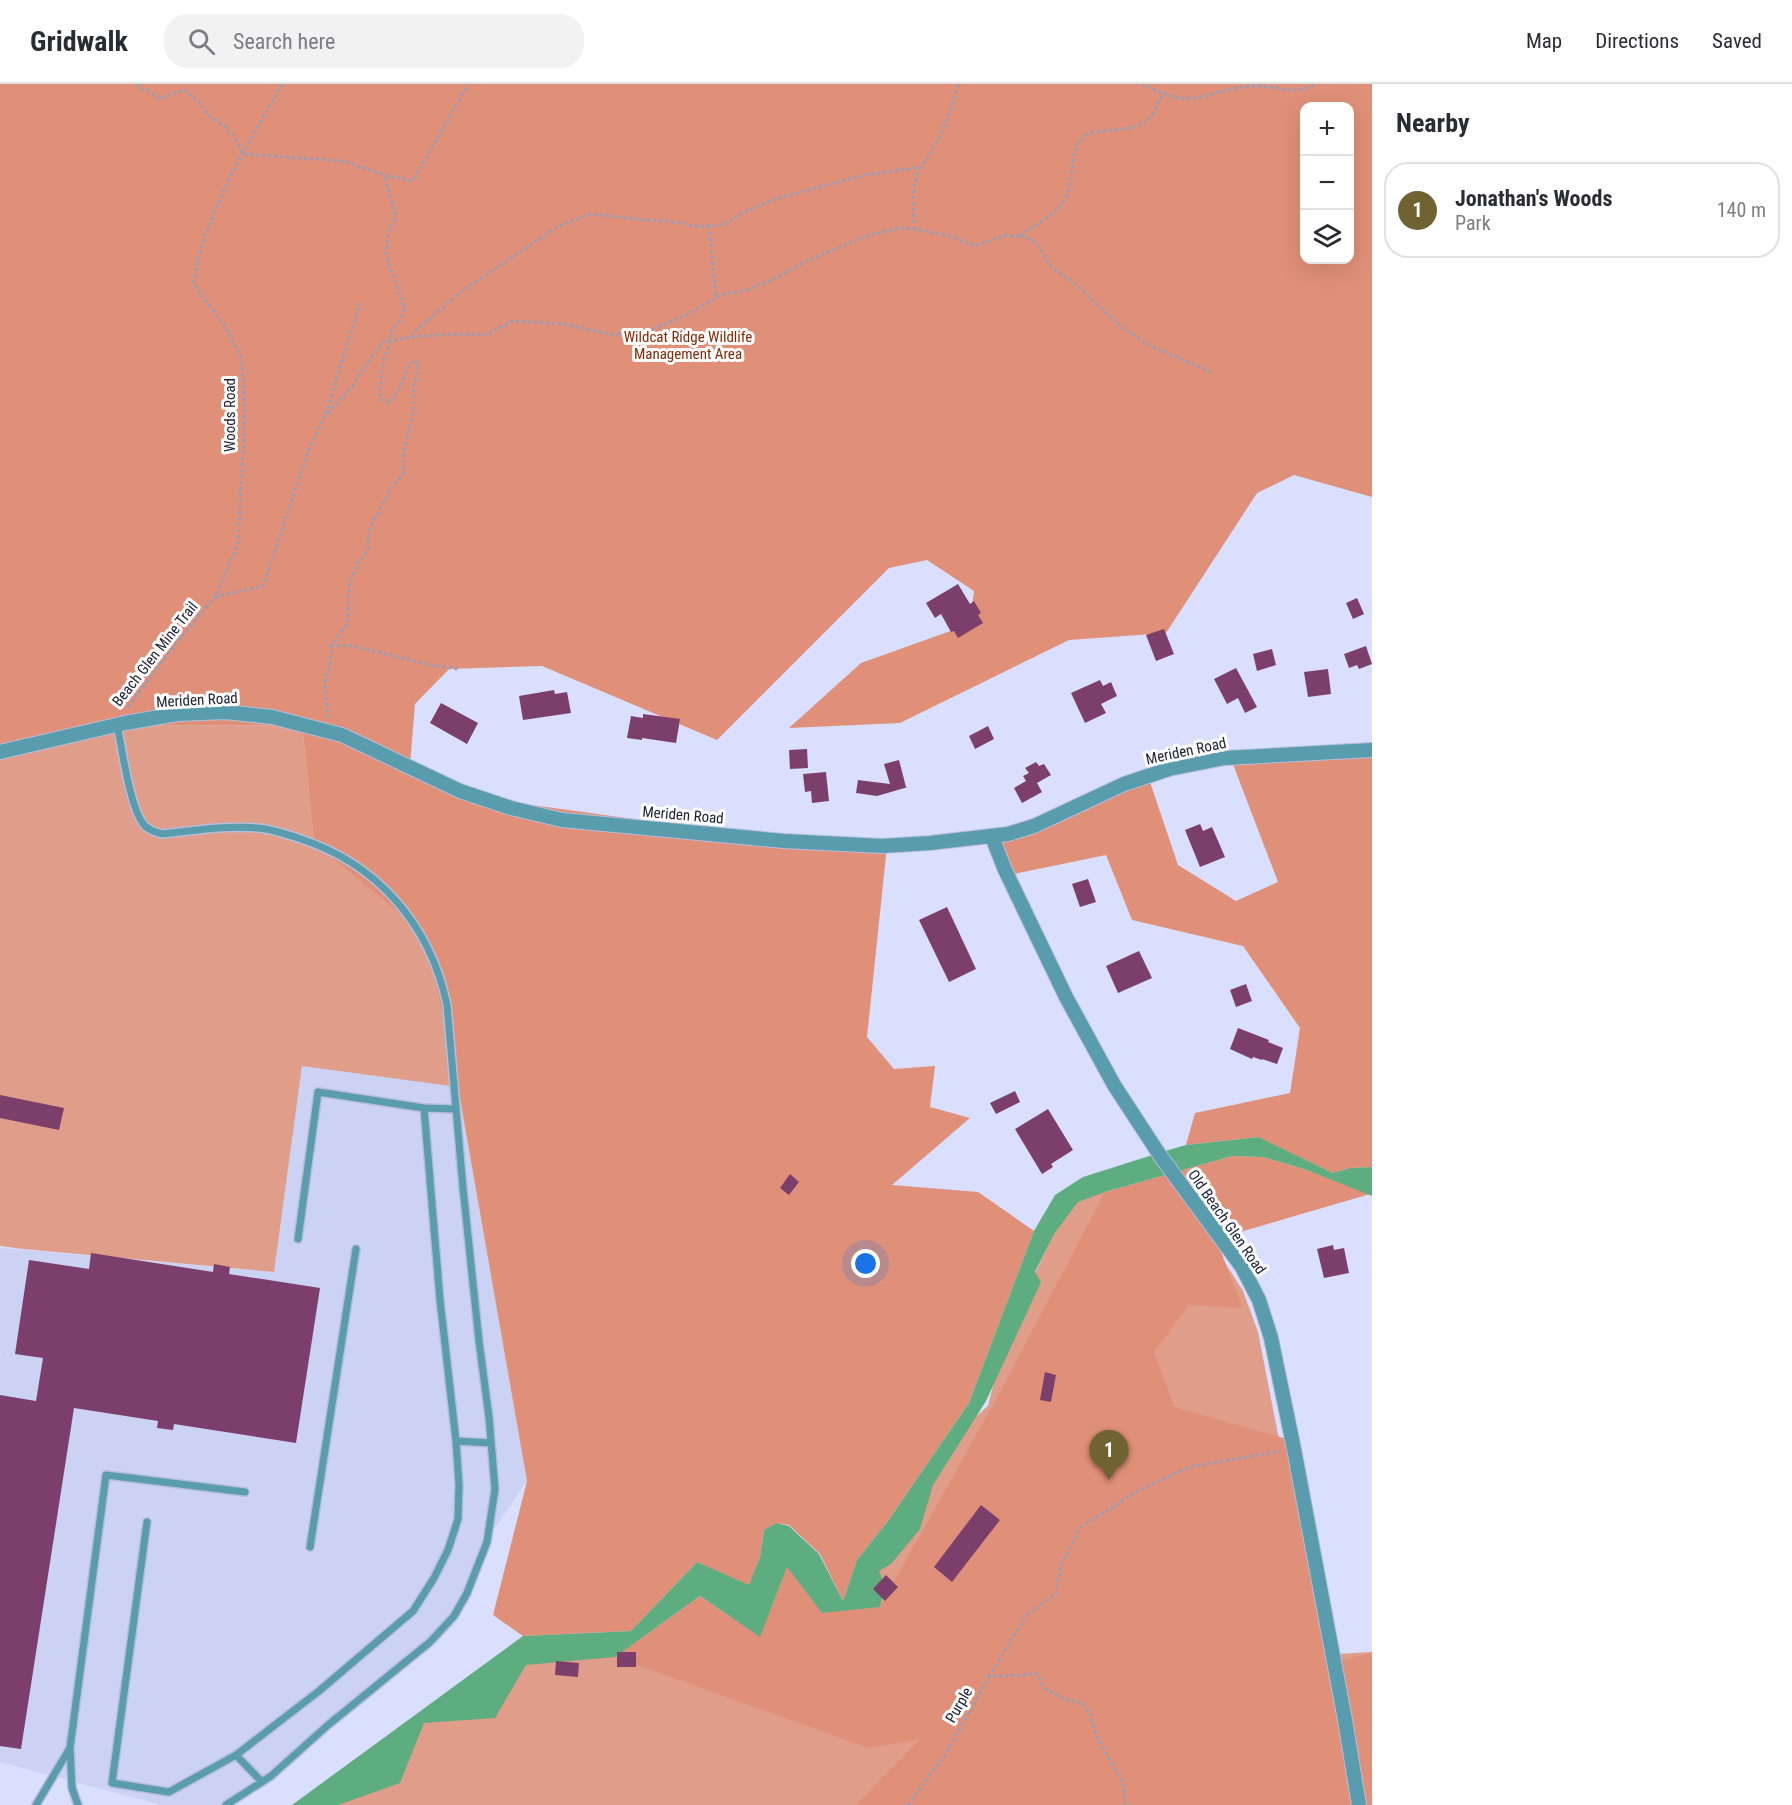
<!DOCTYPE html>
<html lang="en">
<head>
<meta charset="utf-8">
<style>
  :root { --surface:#fff; --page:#f2f2f3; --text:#2b2b33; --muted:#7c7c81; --line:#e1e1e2; --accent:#6f6431 }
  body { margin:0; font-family:"Roboto Condensed",sans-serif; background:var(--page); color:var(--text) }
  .controls { position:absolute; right:18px; top:18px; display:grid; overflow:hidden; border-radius:12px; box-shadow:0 6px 24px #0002 }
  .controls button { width:54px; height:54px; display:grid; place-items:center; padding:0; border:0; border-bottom:2px solid var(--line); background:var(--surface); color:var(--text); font:30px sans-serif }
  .you { position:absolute; left:866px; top:1180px; width:21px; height:21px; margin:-15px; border:4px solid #fff; border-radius:50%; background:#1a73e8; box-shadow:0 0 0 9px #1a73e833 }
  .badge { display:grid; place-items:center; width:39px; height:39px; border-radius:50%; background:var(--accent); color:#fff; font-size:20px; font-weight:700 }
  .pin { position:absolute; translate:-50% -50px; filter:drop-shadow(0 2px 3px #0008) }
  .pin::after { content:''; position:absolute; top:32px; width:21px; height:18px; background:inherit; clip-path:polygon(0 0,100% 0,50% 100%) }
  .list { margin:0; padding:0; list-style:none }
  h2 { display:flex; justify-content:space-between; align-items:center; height:78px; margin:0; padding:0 24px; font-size:26px }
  h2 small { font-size:20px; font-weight:400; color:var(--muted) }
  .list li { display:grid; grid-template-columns:39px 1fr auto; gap:18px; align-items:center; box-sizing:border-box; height:96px; margin:0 12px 12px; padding:0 12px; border:2px solid var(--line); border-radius:24px }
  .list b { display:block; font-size:22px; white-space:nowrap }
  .list p { margin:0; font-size:20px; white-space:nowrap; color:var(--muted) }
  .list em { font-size:20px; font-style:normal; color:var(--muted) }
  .icon { flex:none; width:33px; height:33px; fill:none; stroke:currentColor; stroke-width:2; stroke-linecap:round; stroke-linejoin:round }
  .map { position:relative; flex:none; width:1372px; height:1721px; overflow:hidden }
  header { display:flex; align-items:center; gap:36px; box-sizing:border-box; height:84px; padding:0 30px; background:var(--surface); border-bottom:2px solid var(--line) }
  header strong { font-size:28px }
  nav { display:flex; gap:33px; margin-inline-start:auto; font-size:21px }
  .search { width:420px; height:54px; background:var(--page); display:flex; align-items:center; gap:15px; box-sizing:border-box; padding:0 21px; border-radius:24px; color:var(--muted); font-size:22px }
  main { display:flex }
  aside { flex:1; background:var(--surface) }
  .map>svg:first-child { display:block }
</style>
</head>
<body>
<header>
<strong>Gridwalk</strong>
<div class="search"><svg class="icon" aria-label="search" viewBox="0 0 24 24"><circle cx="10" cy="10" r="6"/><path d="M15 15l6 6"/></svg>Search here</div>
<nav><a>Map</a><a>Directions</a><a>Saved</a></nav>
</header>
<main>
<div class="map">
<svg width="1372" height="1721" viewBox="0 0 1372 1721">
  <rect width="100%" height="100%" fill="#d9dffd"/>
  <path fill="#ccd2f4" d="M302,981L458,1003L527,1397L495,1444L447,1547L225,1721H161L0,1678V1274L1,1267H0V1164L274,1188Z"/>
  <path fill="#e09d89" d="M302,641L314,757L424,850L458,1003L302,982L274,1188L23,1165L0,1162V671L114,642Z
    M1095,1101L1225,1179L1243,1207L1258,1248L1321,1571L1372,1568V1664L1346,1721H311L399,1655L507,1582L831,1512L851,1520L959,1347L988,1322L1005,1254L1062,1132Z"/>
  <path fill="#e09078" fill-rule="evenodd" d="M0,0H1372V413L1294,391L1257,409L1166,549L1069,556L900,639L789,644L861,579L970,540L974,507L927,476L889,484L717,656L542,582L449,585L415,620L410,681L496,716L758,752L887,762L867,953L894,985L935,982L930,1023L970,1034L892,1101L978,1108L1034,1147L969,1319L888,1437L857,1476L843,1517L820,1470L789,1441L776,1439L764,1446L760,1473L749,1502L697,1478L631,1547L523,1552L493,1531L527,1397L458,1003L424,850L314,758L302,641L114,642L0,671ZM1304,22H1350V176H1304Z
    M1372,666V1083L1350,1084L1333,1089L1257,1053L1186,1061L1195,1029L1290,1009L1300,944L1243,862L1132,836L1106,771L1009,791L997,753L1148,692L1178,781L1236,817L1278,798L1231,675Z
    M1232,1072L1263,1073L1307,1086L1370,1110L1216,1155L1243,1224L1189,1221L1154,1268L1174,1323L1294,1357L1336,1577L1372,1569V1721H856L920,1655L869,1664L615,1573L700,1512L760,1553L787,1482L822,1529L880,1523L999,1310L1105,1108Z"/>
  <path fill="#5ead81" d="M1258,1053L1333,1089L1350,1084L1372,1083V1112L1307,1086L1263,1073L1232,1072L1105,1108L1078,1118L1054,1150L1035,1188L1041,1198L986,1317L933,1401L920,1445L891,1480L879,1487L885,1501L880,1523L822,1529L787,1483L760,1553L700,1512L615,1573L526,1581L495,1634L424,1639L400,1699L338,1721H292L523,1552L631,1547L697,1478L749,1501L760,1473L764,1446L776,1439L789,1442L819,1470L843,1517L857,1476L888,1437L969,1319L1034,1147L1055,1111L1083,1093L1162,1068L1186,1061Z"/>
  <path fill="#7c3f6c" d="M958,500L970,520L974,517L981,529L978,531L983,539L958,554L954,547L951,548L941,530L935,534L926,519Z
    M1357,514L1364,530L1353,535L1346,519Z
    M1164,545L1174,570L1156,577L1146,551Z
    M1366,562L1372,580L1359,585L1357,581L1349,584L1344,570Z
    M1272,565L1276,581L1257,587L1253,570Z
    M1236,584L1257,623L1245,629L1238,614L1227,620L1214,595Z
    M1328,585L1331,610L1308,613L1304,588Z
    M1100,596L1103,602L1111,598L1117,612L1101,620L1106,629L1085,639L1071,609Z
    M554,606L555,610L567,608L571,629L523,636L519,612Z
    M441,619L478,639L467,660L430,639Z
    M643,630L680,635L676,659L642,654V656L627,654L631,632L643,634Z
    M988,642L994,655L975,665L969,652Z
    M807,665L808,684L790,685L789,666Z
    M899,676L906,703H908L877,712L856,709L858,696L890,700L884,680Z
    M1036,678L1039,682L1044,680L1051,691L1037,699L1042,708L1022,719L1014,704L1026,697L1023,692L1029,689L1025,684Z
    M826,688L829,717L812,719L811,707L805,708L803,690Z
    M1200,740L1203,747L1212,743L1225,773L1200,783L1185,746Z
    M1088,795L1096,818L1080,823L1072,800Z
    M947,823L976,885L949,898L919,836Z
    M1139,867L1152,894L1118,909L1106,882Z
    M1246,900L1252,917L1236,923L1230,906Z
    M1238,944L1269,956L1268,958L1283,964L1277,980L1262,975V976L1253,973L1252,975L1230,965Z
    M1015,1007L1020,1018L996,1030L990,1019Z
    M0,1011L64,1024L59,1046L0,1034Z
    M1048,1025L1073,1066L1051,1080L1053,1083L1042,1090L1015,1045Z
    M790,1090L799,1098L789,1111L780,1104Z
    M1333,1161L1334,1166L1344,1164L1349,1189L1324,1194L1317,1165Z
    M91,1169L213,1188L214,1180L230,1183L229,1190L320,1204L296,1359L174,1340L173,1346L157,1344L158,1337L74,1324L21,1665L0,1662V1311L36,1317L43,1274L15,1270L29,1176L89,1185Z
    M1045,1288L1056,1291L1051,1318L1040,1316Z
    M981,1421L1000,1436L952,1498L934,1483Z
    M886,1491L898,1503L885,1517L873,1505Z
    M617,1568H636V1583H617Z
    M556,1577L579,1579L578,1593L555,1591Z"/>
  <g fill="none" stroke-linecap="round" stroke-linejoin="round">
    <defs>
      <path id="lane" d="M117,641C122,663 130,727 145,742C150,747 155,748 162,750C193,747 227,741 258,744C272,745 285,750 298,754C377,779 430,840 447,921L463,1104L479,1257L489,1333L495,1405L487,1458L467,1509L454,1532L430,1558L328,1641L271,1692L226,1721
        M456,1025L424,1024L440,1216L456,1357L491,1359
        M298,1155L318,1008L424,1024
        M147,1438L112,1699L169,1708L236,1671
        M310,1463L356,1165
        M262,1698L236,1671L319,1607L413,1527L434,1494L448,1466L458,1435L459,1401L456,1357
        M36,1721L70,1664
        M78,1721L72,1704L70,1664L106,1391L245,1408"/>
      <path id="street" d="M0,668L125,639L177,630L225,628L272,633L342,651L460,707L511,724L562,736L784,757L882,762L930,759L1008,750L1034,742L1124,700L1169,685L1225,674L1372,666
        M992,753L1005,786L1066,913L1114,1001L1161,1073L1242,1183L1259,1216L1271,1254L1294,1365L1345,1636L1359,1721"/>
    </defs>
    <use href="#lane" stroke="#b8bdd9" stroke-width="10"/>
    <use href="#street" stroke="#b8bdd9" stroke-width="16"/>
    <path stroke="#989cb6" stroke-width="3" stroke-dasharray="3 3" stroke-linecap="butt" d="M138,0L141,5L150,7L158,15L184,6L199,18L209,32L222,40L235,53L243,70L343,77L384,91L413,97L468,0
      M1142,0C1153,5 1174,15 1186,15C1210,13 1234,1 1259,2C1283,3 1292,12 1317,0
      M709,142L716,213
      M914,145C914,126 910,99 921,83
      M1020,151C1038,139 1060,129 1068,109C1073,95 1071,66 1082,55C1087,49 1096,47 1103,47C1140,43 1148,46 1163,9
      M413,253L414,248L461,208L557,143L590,130L645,136L676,138L700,143L725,140L742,129L775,115L865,91L921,83C939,58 951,29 958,0
      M326,330L360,219
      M215,513L263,502L310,362L325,332L352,303L369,276L383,258L420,252L457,250L486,251L512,237L564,240L613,251L650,246L689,230L720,211L747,206L771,196L805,178L866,152L900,144L914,145L950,152L975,162L1006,151L1025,153L1037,159L1052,184L1072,197L1122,243L1153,263L1213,289
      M331,562L348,561L431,581L458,585
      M128,623L180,554L215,513L238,460L245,325L241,273L225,242L193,199C197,185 199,171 203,158C222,102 253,50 283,0
      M328,634L325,598L330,580L331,562L347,541L350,497L358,480L368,465L369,447L391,405L403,390V371L415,317L413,305L419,280L415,277L410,280L398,307L389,319L381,315L380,306L384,274L389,263L390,249L402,233L404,221L386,172L388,149L396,133L384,91
      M989,1593L1026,1532L1056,1509L1062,1478L1081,1443L1136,1408L1189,1383L1281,1367
      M908,1721L945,1671L989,1593L1037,1590L1044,1604L1065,1615L1083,1619L1091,1632L1097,1653L1122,1697L1126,1721"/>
    <use href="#lane" stroke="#589cae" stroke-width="7"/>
    <use href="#street" stroke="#589cae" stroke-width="14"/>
  </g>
  <g text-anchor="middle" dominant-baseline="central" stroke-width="6" stroke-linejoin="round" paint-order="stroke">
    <g font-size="15" fill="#852805" stroke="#fff">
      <text x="688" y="253">Wildcat Ridge Wildlife<tspan x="688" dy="17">Management Area</tspan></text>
    </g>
    <g font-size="15" fill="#202235" stroke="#fff">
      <text transform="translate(230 331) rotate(-90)">Woods Road</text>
      <text transform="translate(155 570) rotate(-52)">Beach Glen Mine Trail</text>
      <text transform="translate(197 616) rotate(-3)">Meriden Road</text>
      <text transform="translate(1186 667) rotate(-12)">Meriden Road</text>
      <text transform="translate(683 731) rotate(5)">Meriden Road</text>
      <text transform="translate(1227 1138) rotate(55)">Old Beach Glen Road</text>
      <text transform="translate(959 1621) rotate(-60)">Purple</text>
    </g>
  </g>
</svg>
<div class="controls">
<button>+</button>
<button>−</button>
<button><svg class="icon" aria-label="layers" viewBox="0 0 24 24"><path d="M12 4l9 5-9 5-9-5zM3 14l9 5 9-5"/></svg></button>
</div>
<div class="you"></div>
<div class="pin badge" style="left:1109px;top:1396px">1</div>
</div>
<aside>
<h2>Nearby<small></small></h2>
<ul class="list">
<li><span class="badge">1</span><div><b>Jonathan's Woods</b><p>Park</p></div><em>140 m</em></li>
</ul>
</aside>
</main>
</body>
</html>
